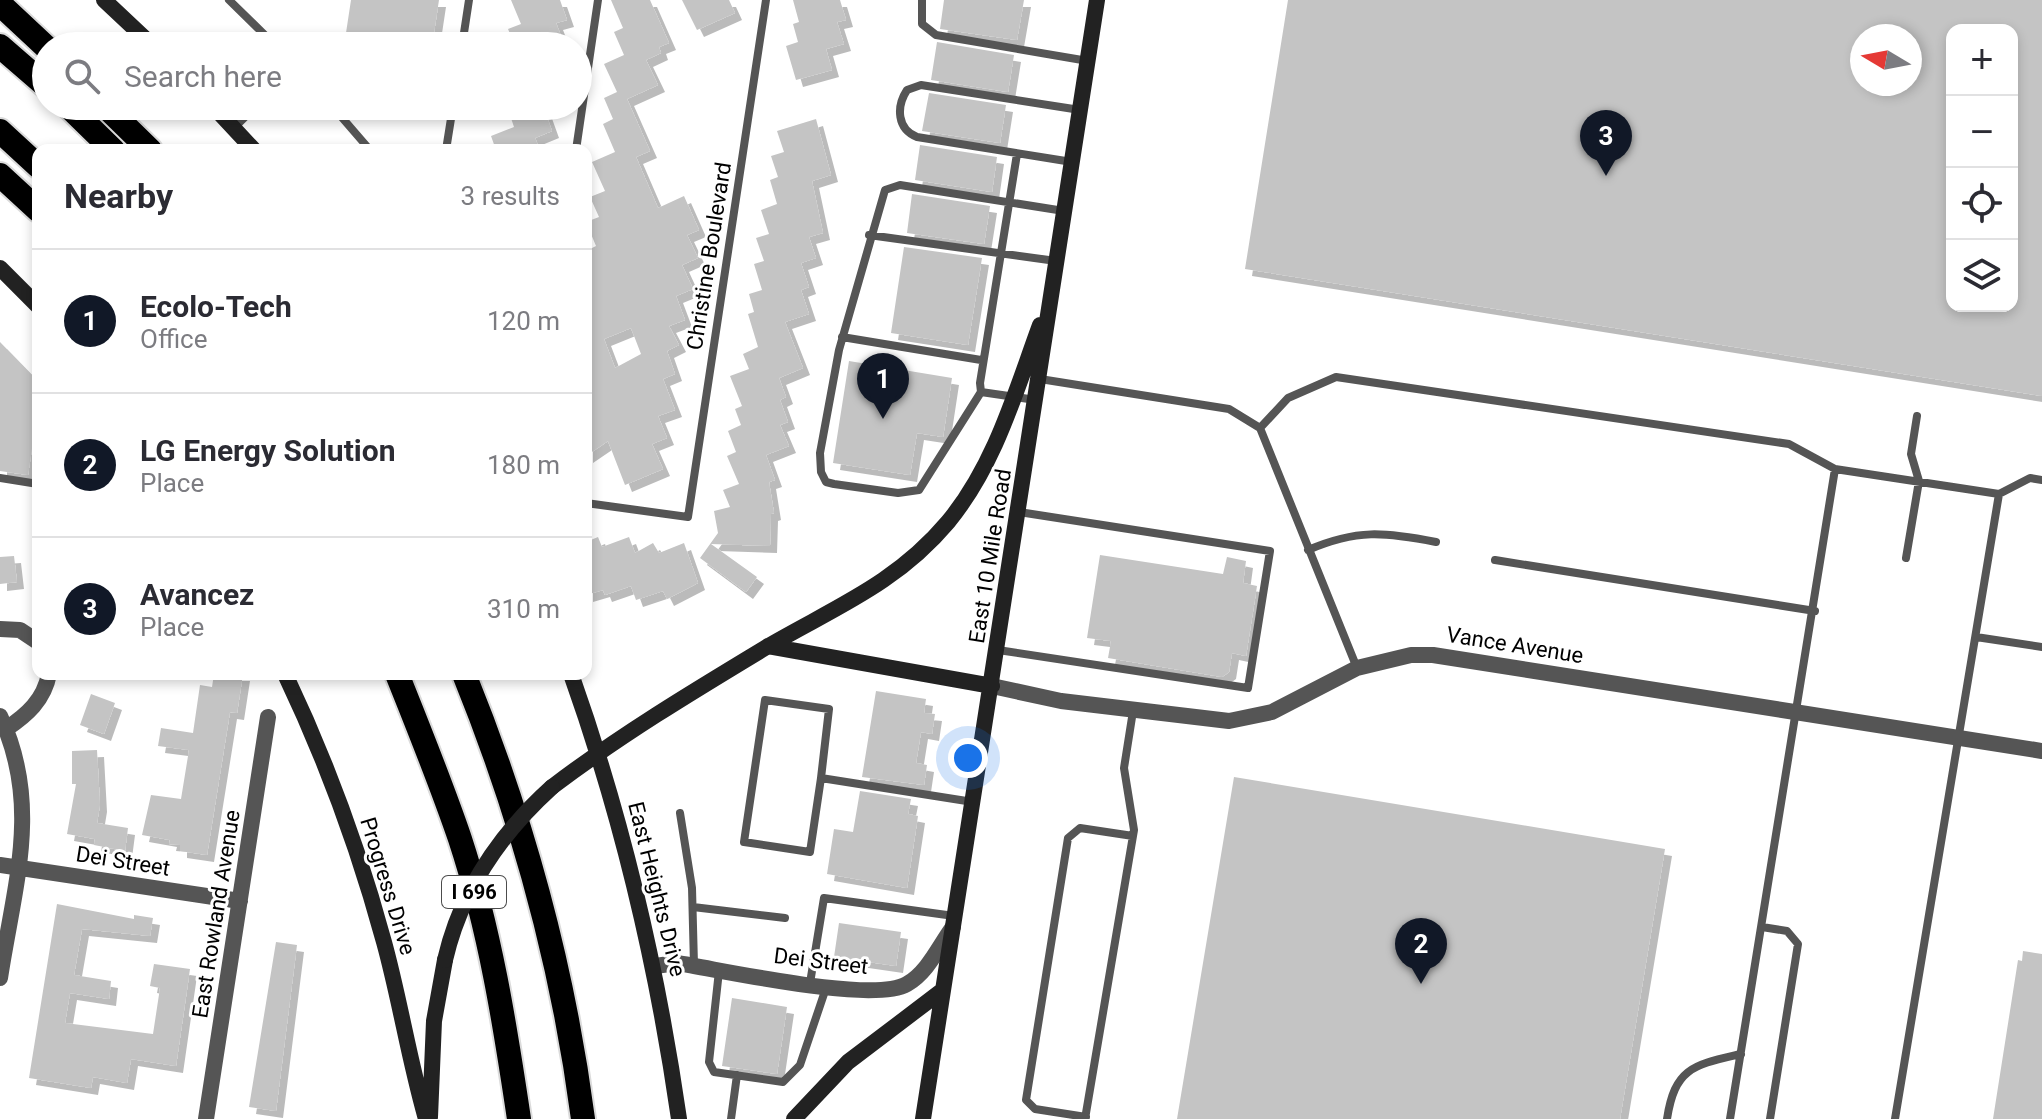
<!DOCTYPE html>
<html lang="en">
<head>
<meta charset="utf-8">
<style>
  :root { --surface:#fff; --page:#f2f2f3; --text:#2b2b33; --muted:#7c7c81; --line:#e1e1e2; --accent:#111827 }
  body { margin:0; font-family:Roboto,sans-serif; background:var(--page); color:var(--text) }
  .controls { position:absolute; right:24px; top:24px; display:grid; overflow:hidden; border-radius:16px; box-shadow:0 4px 12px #0003 }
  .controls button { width:72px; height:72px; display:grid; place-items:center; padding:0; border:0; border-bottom:2px solid var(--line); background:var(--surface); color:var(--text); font:40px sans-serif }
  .compass { position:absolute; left:1850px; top:24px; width:72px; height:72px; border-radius:50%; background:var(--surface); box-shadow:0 4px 12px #0003; rotate:280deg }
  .you { position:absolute; left:968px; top:758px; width:28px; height:28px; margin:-20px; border:6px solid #fff; border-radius:50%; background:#1a73e8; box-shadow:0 0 0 12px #1a73e833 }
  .badge { display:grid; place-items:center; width:52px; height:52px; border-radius:50%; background:var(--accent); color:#fff; font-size:26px; font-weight:700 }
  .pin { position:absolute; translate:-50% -66px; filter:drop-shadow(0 2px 4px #0008) }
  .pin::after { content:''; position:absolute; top:42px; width:28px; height:24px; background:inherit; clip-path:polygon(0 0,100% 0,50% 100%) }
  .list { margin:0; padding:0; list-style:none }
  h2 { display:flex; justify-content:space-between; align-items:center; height:104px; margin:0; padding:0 32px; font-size:34px }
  h2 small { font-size:26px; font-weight:400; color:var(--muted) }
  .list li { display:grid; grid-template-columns:52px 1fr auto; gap:24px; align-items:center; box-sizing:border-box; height:144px; padding:0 32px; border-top:2px solid var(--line) }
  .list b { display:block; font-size:30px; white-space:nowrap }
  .list p { margin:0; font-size:26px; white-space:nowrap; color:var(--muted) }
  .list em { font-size:26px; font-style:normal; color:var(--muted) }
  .icon { flex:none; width:44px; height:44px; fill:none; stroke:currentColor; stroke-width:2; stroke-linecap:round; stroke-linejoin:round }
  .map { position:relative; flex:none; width:2042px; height:1119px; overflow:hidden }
  .search { position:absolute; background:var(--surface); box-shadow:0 4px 12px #0003; left:32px; top:32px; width:560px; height:88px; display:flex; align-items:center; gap:20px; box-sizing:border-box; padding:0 28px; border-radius:44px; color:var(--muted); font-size:30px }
  .panel { position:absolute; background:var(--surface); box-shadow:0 4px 12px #0003; left:32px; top:144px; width:560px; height:536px; border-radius:16px }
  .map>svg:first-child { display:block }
</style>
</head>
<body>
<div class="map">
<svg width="2042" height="1119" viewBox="0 0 2042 1119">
  <defs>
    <filter id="shadow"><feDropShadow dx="7" dy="7" stdDeviation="0" flood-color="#0004"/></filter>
  </defs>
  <rect width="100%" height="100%" fill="#fff"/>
  <path fill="#c4c4c4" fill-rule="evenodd" filter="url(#shadow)" d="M351,0H439L432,46H344Z
    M511,0H560L567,20L556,23L565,46H515L508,29L521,24Z
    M611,0H650L669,43L659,47L661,53L646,60L658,85L627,99L650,151L636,157L658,208L684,196L699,230L687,235L698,258L682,265L693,289L676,296L685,320L669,326L679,345L667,351L675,374L663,379L675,410L658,416L667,438L652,444L663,469L625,485L608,441L586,456V251L596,246L586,222L599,217L590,197L605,191L592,162L615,152L603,124L613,119L604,98L617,92L604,64L624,55L614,32L623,28ZM631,328L641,354L615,368L604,339Z
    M682,0H729L735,13L697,30Z
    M793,0H840L846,20L837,22L844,44L826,49L832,70L796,80L786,46L798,42L793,24L799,22Z
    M944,0H1024L1017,40L940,29Z
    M1288,0H2042V396L1245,269ZM1952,30H2012V306H1952ZM1862,36H1910V84H1862Z
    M937,42L1014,55L1008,92L931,80Z
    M929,93L1006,105L1000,143L922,131Z
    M507,106H543L552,131L535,138L540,150H496L491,136L514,127Z
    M816,119L831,175L812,181L823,233L809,237L816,258L801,263L809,287L801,290L809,314L785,322L803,368L779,378L786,397L780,400L788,422L780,425L789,446L766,455L775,480L769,482L774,513L771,514L770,546L711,544L757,577L746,592L700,558L718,533L714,511L730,507L723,490L739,484L727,456L736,452L728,431L741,425L735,409L742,406L730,376L749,369L743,354L758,347L748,314L754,312L749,294L762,290L754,264L764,261L756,238L769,234L761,210L777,204L770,180L778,177L771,156L784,152L777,131Z
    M920,145L997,157L992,192L915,180Z
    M912,194L990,206L984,244L907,233Z
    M904,247L982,258L968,345L891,333Z
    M0,342L38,381V409L28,475L0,471Z
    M849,361L952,378L943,437L917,433L910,475L833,463Z
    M598,537L602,547L629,537L635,553L653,543L659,553L684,543L698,583L667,599L663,591L636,600L631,586L605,595L603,590L586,595V542Z
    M1100,555L1223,574L1227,557L1246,561L1243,583L1257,586L1246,656L1232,653L1229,672L1222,677L1108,658L1111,641L1087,638Z
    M14,556L17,582L0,584V557Z
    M214,674H243L237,713L230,712L207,855L180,851V845L169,844L170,840L142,835L151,795L181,799L189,750L158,746L161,728L193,733L200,685L212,687Z
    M876,691L926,699L924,713L935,714L932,734L921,732L916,763L927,765L924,785L862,777Z
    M91,694L115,703L104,734L80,725Z
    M97,750L100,805L97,823L128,828L125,851L94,845L95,839L67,834L76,784H72V751Z
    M1234,777L1665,849L1620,1119H1177Z
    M860,791L911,799L908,814L918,816L907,888L827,874L834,829L853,832Z
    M57,904L134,919V915L153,918L150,936L82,929L74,975L111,981L109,999L70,993L65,1023L153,1034L160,988L150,986L154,964L190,969L176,1066L131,1059L127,1083L93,1077L91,1088L29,1078Z
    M839,923L901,932L896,966L834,957Z
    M276,942L297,945L276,1111L249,1107Z
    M2023,951L2042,954V1119H1993L2018,960L2022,961Z
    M732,998L787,1007L777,1074L722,1066Z"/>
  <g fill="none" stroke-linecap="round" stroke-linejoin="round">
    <defs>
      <path id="motorway" d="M0,4L46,47
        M0,46L46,86
        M68,106L113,150
        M105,106L150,150
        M0,131L38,166
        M0,175L38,210
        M397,674C419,729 441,783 460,839C490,930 505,1025 519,1119
        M464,674C522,817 563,966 583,1119"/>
    </defs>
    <use href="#motorway" stroke="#dbdbdb" stroke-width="28"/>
    <path stroke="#555" stroke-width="8" d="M229,0L276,46
      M922,0V24L936,35L1088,61
      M462,46L469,0
      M332,106L370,150
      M234,128L256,106
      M446,150L453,106
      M576,150L598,0
      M1017,154L980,383L981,392L1036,400
      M1072,162L917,137C897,129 896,107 907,90L921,85L1080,110
      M869,235L1056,261
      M842,337L981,360
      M1040,379L1229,409L1260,428L1357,668
      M981,392L919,490L898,493L834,484L826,482L821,472L820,453L839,350L885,190L900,185L1064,211
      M1260,428L1288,398L1336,377L1789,444L1835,469L1999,494L2030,478L2042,480
      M0,478L38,484
      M586,503L688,517L766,0
      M1308,550C1357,529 1384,532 1436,542
      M1906,558L1919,481L1911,454L1917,416
      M1495,560L1815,611
      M1976,637L2042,647
      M998,650L1248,688L1270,551L1019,512
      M821,778L810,852L744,842L765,700L829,709L821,778L973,802
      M680,813L692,888L694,965
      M693,907L785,918
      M1762,927L1787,931L1798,944L1770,1119
      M719,971L709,1062L714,1072L783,1082L800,1065L826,988
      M810,983L824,898L954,916
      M1086,1117L1035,1109L1026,1100L1068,838L1080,828L1133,836
      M731,1119L737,1075
      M1085,1119L1134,830L1124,768L1133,711
      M1667,1119C1675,1067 1694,1065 1741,1054
      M1730,1119L1835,469
      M1895,1119L1999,494"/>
    <path stroke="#555" stroke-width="16" d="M0,629L20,630L38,642
      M992,686L1061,701L1229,721L1272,712L1357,668L1411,655H1433L2042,751
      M0,716C42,805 14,886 0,978
      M6,729C27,715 44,700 49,674
      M0,865L240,901
      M655,966L677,963C723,970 872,1004 907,984C928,972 939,946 953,927
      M206,1119L268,717"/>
    <path stroke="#222" stroke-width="16" d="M104,0L153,46
      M213,106L254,150
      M0,268L38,306
      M768,646L992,686
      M285,674C326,760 359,850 384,942C400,1000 409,1060 426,1119
      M571,674C623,820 657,966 679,1119
      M552,787C619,736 692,692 765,648C833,608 895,585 948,522C995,465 1015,393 1040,325
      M430,1117L434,1021L445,960
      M794,1119L848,1062L943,990
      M923,1119L1097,0"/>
    <use href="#motorway" stroke="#000" stroke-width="24"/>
    <path stroke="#222" stroke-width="16" d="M445,960C461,891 500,834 552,787"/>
  </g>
  <g text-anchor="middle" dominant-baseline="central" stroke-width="6" stroke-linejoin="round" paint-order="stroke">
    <rect fill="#fff" stroke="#4c4c4c" stroke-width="2" x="442" y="876" width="64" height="32" rx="6"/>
    <g font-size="20" font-weight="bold" fill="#000">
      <text x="474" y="892">I 696</text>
    </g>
    <g font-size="22" fill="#000" stroke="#fff">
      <text transform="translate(709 256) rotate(-81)">Christine Boulevard</text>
      <text transform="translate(990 556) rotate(-81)">East 10 Mile Road</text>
      <text transform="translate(1515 645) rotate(9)">Vance Avenue</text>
      <text transform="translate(123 861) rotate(9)">Dei Street</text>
      <text transform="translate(388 886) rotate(73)">Progress Drive</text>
      <text transform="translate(657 889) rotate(76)">East Heights Drive</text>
      <text transform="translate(216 914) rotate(-81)">East Rowland Avenue</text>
      <text transform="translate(821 961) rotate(7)">Dei Street</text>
    </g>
  </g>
</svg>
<div class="controls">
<button>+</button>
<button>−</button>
<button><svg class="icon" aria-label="locate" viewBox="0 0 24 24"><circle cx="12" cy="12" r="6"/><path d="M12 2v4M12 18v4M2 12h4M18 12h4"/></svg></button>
<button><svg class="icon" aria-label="layers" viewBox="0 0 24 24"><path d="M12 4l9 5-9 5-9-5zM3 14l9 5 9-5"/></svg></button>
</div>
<svg class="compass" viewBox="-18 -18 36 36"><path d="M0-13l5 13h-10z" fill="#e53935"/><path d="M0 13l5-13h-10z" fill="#7c7c81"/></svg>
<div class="you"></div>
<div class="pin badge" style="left:883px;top:419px">1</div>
<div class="pin badge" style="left:1421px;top:984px">2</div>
<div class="pin badge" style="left:1606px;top:176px">3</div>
<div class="search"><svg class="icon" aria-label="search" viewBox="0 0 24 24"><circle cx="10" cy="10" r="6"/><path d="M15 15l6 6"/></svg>Search here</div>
<section class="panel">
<h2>Nearby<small>3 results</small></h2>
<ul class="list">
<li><span class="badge">1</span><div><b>Ecolo-Tech</b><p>Office</p></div><em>120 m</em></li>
<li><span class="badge">2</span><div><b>LG Energy Solution</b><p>Place</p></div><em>180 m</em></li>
<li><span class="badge">3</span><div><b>Avancez</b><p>Place</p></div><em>310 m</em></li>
</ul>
</section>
</div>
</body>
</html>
